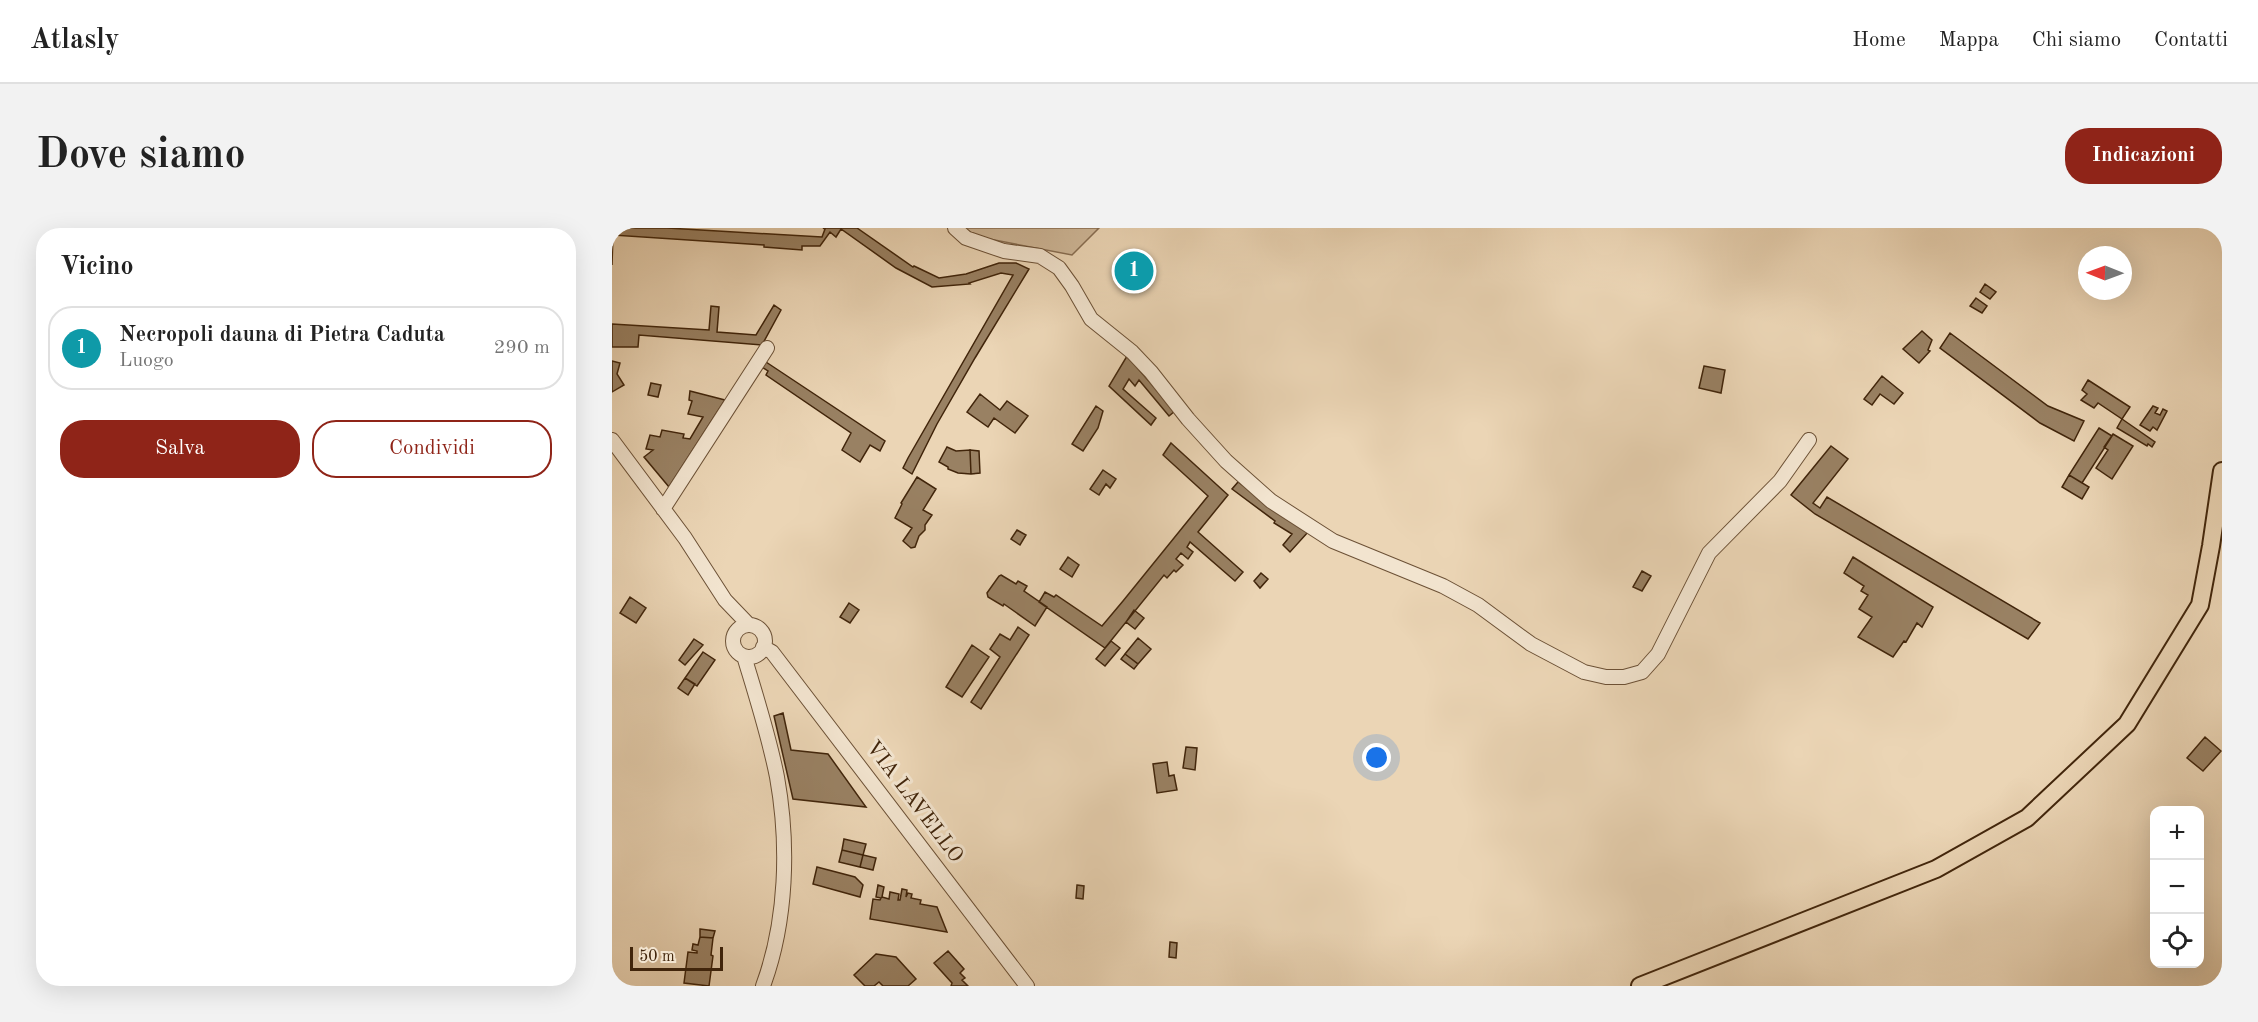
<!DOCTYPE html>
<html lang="it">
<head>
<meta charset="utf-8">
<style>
  :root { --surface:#fff; --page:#f2f2f2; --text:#222; --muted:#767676; --line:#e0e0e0; --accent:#8f2418 }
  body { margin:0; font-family:"Old Standard TT",serif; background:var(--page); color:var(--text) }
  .controls { position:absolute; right:18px; bottom:18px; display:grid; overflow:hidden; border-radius:12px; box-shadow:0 6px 24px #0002 }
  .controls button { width:54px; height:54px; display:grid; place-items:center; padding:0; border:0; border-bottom:2px solid var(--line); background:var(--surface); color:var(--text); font:30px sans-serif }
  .compass { position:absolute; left:1466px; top:18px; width:54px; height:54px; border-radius:50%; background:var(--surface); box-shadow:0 6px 24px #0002; rotate:271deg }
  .scale { position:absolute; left:18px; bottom:15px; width:93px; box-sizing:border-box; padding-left:6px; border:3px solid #41250b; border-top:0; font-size:16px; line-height:21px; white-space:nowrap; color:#41250b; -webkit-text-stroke:4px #f2e4cf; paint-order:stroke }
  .you { position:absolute; left:765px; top:530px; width:21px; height:21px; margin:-15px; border:4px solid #fff; border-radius:50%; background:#1a73e8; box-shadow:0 0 0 9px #1a73e833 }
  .badge { display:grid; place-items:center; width:39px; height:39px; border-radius:50%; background:var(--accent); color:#fff; font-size:20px; font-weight:700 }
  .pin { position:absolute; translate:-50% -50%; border:3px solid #fff; box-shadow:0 2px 6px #0006 }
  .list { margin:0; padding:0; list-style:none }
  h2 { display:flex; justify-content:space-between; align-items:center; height:78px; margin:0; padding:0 24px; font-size:26px }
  h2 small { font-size:20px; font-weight:400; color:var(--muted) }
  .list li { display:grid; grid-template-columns:39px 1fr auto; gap:18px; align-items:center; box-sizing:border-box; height:84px; margin:0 12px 12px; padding:0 12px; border:2px solid var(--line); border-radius:24px }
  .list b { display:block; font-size:22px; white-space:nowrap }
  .list p { margin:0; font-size:20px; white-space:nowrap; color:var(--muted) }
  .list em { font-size:20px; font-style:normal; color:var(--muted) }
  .actions { display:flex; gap:12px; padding:18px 24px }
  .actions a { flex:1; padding:14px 0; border:2px solid var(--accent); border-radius:24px; text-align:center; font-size:21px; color:var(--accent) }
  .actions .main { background:var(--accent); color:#fff }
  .icon { flex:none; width:33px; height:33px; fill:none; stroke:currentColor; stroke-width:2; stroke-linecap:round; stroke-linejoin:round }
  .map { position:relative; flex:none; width:1610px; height:758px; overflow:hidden; border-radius:24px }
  header { display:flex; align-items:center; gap:36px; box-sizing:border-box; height:84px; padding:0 30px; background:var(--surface); border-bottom:2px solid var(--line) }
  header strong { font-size:28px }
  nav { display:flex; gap:33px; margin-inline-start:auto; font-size:21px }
  .intro { display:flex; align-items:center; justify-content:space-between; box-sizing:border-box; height:144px; padding:0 36px }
  h1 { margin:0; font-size:42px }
  .button { padding:15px 27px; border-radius:24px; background:var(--accent); color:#fff; font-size:21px; font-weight:700 }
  main { display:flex; gap:36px; padding:0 36px }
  aside { flex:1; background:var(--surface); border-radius:24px; box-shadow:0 6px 24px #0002 }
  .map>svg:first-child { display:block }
</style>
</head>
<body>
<header>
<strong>Atlasly</strong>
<nav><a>Home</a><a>Mappa</a><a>Chi siamo</a><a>Contatti</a></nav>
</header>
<div class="intro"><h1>Dove siamo</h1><a class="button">Indicazioni</a></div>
<main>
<aside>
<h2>Vicino<small></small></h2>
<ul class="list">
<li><span class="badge" style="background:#0f9aa8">1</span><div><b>Necropoli dauna di Pietra Caduta</b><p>Luogo</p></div><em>290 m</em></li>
</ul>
<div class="actions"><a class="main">Salva</a><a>Condividi</a></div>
</aside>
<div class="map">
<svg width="1610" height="758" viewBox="0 0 1610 758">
  <rect width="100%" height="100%" fill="#ebd5b5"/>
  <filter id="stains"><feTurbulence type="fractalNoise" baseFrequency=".00333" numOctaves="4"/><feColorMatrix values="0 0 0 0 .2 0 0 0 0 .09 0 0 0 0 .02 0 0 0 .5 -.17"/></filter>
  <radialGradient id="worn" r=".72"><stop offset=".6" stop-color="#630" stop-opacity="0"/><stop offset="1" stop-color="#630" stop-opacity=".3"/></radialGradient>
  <path fill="#ceb798" stroke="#886e52" stroke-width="1.5" d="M352,0H487L460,27L367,9Z"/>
  <path fill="#998163" stroke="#41250b" stroke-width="1.5" d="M0,0H55L210,9L213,1L211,0H245L301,39L302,38L327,50L354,46L387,35H404L417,41L363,130L325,196L300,246L291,240L296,230L401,47L389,45L357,55L358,56L320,59L284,40L229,1L224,9L218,4L208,18H190V22L152,19V17L1,7L0,37Z
    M1373,56L1384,64L1378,71L1368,64Z
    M1364,70L1375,78L1370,85L1358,78Z
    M162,77L169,82L150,117L27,107L26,119H0V96L97,102L99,78L107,79L105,104L144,107Z
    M1310,103L1320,112L1316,122L1318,123L1307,135L1291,121Z
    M1338,105L1436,178L1472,193L1462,213L1428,195L1328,120Z
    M515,128L563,183L557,188L527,152L523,158L517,151L511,161L544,190L539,197L497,158Z
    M0,133L8,135L5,146L12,157L0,164Z
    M154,134L273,213L268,223L258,217L248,234L230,222L239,205L154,147L156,143L150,139Z
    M1092,138L1113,142L1109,165L1087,160Z
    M1270,148L1291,165L1282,176L1268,166L1260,177L1252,171Z
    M1476,152L1518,179L1510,191L1486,175L1482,180L1469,172L1475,166L1470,162Z
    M39,155L49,157L46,169L36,167Z
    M78,163L113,172L57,259L32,229L41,222L34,221L38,207L48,209L50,202L72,206L71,210L78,211L91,189L76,186L80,173L77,172Z
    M368,166L388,182L395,173L416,188L403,205L382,190L376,199L355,184Z
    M484,178L491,183L486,200L471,223L460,216Z
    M1541,178L1546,180L1543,185L1548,187L1551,181L1555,183L1545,202L1541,199L1538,203L1528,197Z
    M1510,191L1543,214L1540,219L1536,216L1535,218L1505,200Z
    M1487,200L1500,208L1470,255L1457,247Z
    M1501,206L1521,218L1500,251L1484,240L1496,222L1492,219Z
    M559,215L616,267L586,304L631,344L623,353L578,314L575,319L581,324L576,331L569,325L564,331L571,337L564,344L562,342L555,350L552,347L493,420L427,374L433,364L442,369L444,367L490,398L511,373L596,268L551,227Z
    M1219,218L1236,231L1201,275L1208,280L1215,269L1428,395L1416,411L1203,286L1179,267Z
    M335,219L344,223L358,222L359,246L346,245L336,241V239L327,234Z
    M358,222L367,223L368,245L359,246Z
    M491,242L504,251L498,260L494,256L487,267L478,261Z
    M1457,247L1477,259L1470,271L1450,259Z
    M305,249L324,261L311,282L320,287L313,297V302L307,308L303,319L299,320L291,313L300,300L283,290L290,276L289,275Z
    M626,254L697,303L678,324L671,317L680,306L662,295L663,293L620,261Z
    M405,302L414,307L408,317L399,311Z
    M456,329L467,337L460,349L448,341Z
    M1241,329L1321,379L1310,399L1305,395L1294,414L1292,413L1281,429L1246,409L1260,389L1247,381L1256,367L1249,363L1252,358L1232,345Z
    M1030,343L1039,348L1030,363L1021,359Z
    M649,345L656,351L648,360L642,353Z
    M389,347L404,356L406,353L415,358L412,363L435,379L423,398L392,376L391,378L376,369L375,365L387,348Z
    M18,369L34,380L24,395L8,385Z
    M237,375L247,382L238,395L228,389Z
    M522,382L532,390L523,401L514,394Z
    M406,399L417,407L369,481L359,474L388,429L378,421L388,406L398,412Z
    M526,410L539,421L526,436L513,426Z
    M82,411L91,417L73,437L67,432Z
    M499,413L508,420L493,438L484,431Z
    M360,417L377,429L350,469L334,459Z
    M91,424L103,432L85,458L73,450Z
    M513,426L526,436L522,441L509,431Z
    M73,450L83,456L76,467L66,460Z
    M171,485L179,522L216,526L254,579L181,571L162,488Z
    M1593,509L1609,523L1591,543L1575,530Z
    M574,519L585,520L583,542L571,540Z
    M555,534L557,548L562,547L565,562L545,565L541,536Z
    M232,611L254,616L251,627L230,622Z
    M230,622L251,627L248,639L227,634Z
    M251,627L264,630L261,642L248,639Z
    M205,639L243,649L251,657L248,669L201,656Z
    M266,657L272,659L270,669L277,671L278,664L287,666L286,672H288L290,661L295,662L294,669L296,665L300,666L299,670L309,672L308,676L325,679L335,704L258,691L261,671L268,672L269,670L264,669Z
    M465,657L472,658L471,671L464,670Z
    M88,701L103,703L101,710L88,709Z
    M88,709L101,710L99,727L101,728L97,758L72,755L76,724L85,725V723L80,722L81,716L86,717Z
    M558,714L565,715L564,730L557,729Z
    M336,723L352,741L348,745L353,750L350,752L356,758H339L340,755L322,735Z
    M264,726L284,729L304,751L296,758H271L267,754L262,758H253L242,747Z"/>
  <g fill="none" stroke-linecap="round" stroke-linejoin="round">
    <defs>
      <path id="minor" d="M343,0L354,10L392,23L428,28L447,40L460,58L479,91L520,124L539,144L576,191L614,233L659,273L721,313L831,358L866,377L919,416L972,444L994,449H1012L1030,444L1046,426L1097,325L1168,253L1197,212
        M0,212L73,310L113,372L137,397
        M51,281L155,120
        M121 413a16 16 0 1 1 32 0a16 16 0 1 1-32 0Z
        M151,419L160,424L415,758
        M132,428C144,468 157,508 165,549C177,616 175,693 151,758"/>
      <path id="major" d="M1028,758L1324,641L1415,590L1515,496L1588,377L1599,318L1610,243"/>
    </defs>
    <use href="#minor" stroke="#6c5136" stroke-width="16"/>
    <use href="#major" stroke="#41250b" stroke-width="20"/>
    <use href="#minor" stroke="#f2e4cf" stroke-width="14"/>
    <use href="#major" stroke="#ebd5b5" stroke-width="16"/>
  </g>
  <g text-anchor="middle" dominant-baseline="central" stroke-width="6" stroke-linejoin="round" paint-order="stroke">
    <g font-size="21" fill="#41250b" stroke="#f2e4cf">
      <text transform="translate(302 574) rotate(53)">VIA LAVELLO</text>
    </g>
  </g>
  <rect width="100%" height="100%" filter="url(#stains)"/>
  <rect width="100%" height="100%" fill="url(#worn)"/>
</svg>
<div class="controls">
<button>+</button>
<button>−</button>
<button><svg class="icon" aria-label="locate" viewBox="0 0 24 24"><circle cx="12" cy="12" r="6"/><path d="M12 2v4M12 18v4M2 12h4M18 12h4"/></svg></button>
</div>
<svg class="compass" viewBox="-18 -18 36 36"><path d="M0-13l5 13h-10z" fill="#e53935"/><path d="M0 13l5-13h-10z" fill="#767676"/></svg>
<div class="scale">50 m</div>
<div class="you"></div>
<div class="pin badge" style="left:522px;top:43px;background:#0f9aa8">1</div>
</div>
</main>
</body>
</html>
